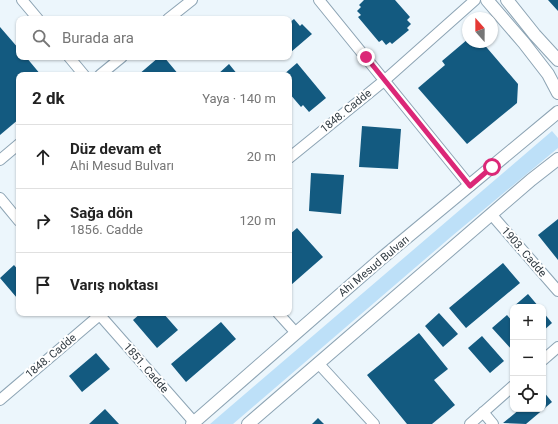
<!DOCTYPE html>
<html lang="tr">
<head>
<meta charset="utf-8">
<style>
  :root { --surface:#fff; --page:#f6f6f6; --text:#222; --muted:#767676; --line:#e0e0e0 }
  body { margin:0; font-family:Roboto,sans-serif; background:var(--page); color:var(--text) }
  .controls { position:absolute; right:12px; bottom:12px; display:grid; overflow:hidden; border-radius:8px; box-shadow:0 1px 3px #0004 }
  .controls button { width:36px; height:36px; display:grid; place-items:center; padding:0; border:0; border-bottom:1px solid var(--line); background:var(--surface); color:var(--text); font:20px sans-serif }
  .compass { position:absolute; left:462px; top:12px; width:36px; height:36px; border-radius:50%; background:var(--surface); box-shadow:0 1px 3px #0004; rotate:339deg }
  .stop { position:absolute; width:12px; height:12px; margin:-9px; border:3px solid #db2777; border-radius:50%; background:#fff }
  .stop.end { background:#db2777; border-color:#fff; box-shadow:0 1px 4px #0008 }
  .list { margin:0; padding:0; list-style:none }
  h2 { display:flex; justify-content:space-between; align-items:center; height:52px; margin:0; padding:0 16px; font-size:17px }
  h2 small { font-size:13px; font-weight:400; color:var(--muted) }
  .list li { display:grid; grid-template-columns:26px 1fr auto; gap:12px; align-items:center; box-sizing:border-box; height:64px; padding:0 16px; border-top:1px solid var(--line) }
  .list b { display:block; font-size:15px; white-space:nowrap }
  .list p { margin:0; font-size:13px; white-space:nowrap; color:var(--muted) }
  .list em { font-size:13px; font-style:normal; color:var(--muted) }
  .icon { flex:none; width:22px; height:22px; fill:none; stroke:currentColor; stroke-width:2; stroke-linecap:round; stroke-linejoin:round }
  .map { position:relative; flex:none; width:558px; height:424px; overflow:hidden }
  .search { position:absolute; background:var(--surface); box-shadow:0 1px 3px #0004; left:16px; top:16px; width:276px; height:44px; display:flex; align-items:center; gap:10px; box-sizing:border-box; padding:0 14px; border-radius:8px; color:var(--muted); font-size:15px }
  .panel { position:absolute; background:var(--surface); box-shadow:0 1px 3px #0004; left:16px; top:72px; width:276px; height:244px; border-radius:8px }
  .map>svg:first-child { display:block }
</style>
</head>
<body>
<div class="map">
<svg width="558" height="424" viewBox="0 0 558 424">
  <rect width="100%" height="100%" fill="#ecf6fc"/>
  <path fill="#bde0f8" d="M552,131L558,138V148L452,236L233,424H210Z"/>
  <path fill="#135a80" d="M364,0H395L410,17L407,20L411,24L407,28L409,30L392,44L390,42L386,45L382,40L379,42L358,17L361,15L357,11L361,7L359,5Z
    M548,0H558V11Z
    M294,19L300,26L302,24L312,34L291,52L289,50V23Z
    M0,27L19,49V57H26L41,75H19V119L0,135Z
    M468,39V42H482L518,84L517,103L467,144L418,88L445,65L442,61Z
    M159,57H164L179,75H138Z
    M297,63L326,98L309,112L303,105L301,107L289,93V75H283Z
    M229,64L238,75H217Z
    M362,126L401,129L398,169L359,167Z
    M311,173L344,175L341,214L309,211Z
    M558,219V260L538,235Z
    M297,228L323,257L291,285L289,283V235Z
    M503,263L520,283L466,328L449,308Z
    M14,265L19,271V297L17,298L0,278Z
    M528,294L539,307H513Z
    M543,312L552,323L543,331Z
    M141,313H163L178,330L157,348L133,320Z
    M439,313L458,334L443,347L425,326Z
    M507,315L513,322V351L492,328Z
    M221,322L236,339L186,382L171,364Z
    M419,333L448,369L434,380L455,405L432,424H407L367,375Z
    M482,336L504,361L490,373L468,348Z
    M96,353L110,369L82,392L69,376Z
    M543,391L552,402L526,424L503,423L520,409H543Z
    M105,409L119,424H89Z
    M318,418L324,424H312Z"/>
  <g fill="none" stroke-linecap="round" stroke-linejoin="round">
    <defs>
      <path id="minor" d="M22,0L38,19
        M319,0L470,186
        M168,19L192,0
        M69,57L84,75
        M100,75L122,57
        M289,158L385,80L475,0
        M0,160L19,144
        M0,198L19,221
        M491,214L558,291
        M98,313L194,422
        M278,313L296,333
        M543,360L558,347
        M318,363L374,424
        M0,400L102,313
        M483,412L493,424
        M470,424L513,386"/>
      <path id="major" d="M487,0L524,43L548,74L558,93
        M507,0L535,35L558,60
        M192,424L382,258L558,112
        M248,424L531,180L558,159"/>
    </defs>
    <use href="#minor" stroke="#8da4b4" stroke-width="12"/>
    <use href="#major" stroke="#8da4b4" stroke-width="14"/>
    <use href="#minor" stroke="#fff" stroke-width="10"/>
    <use href="#major" stroke="#fff" stroke-width="12"/>
  </g>
  <g fill="none" stroke-linecap="round" stroke-linejoin="round">
    <path stroke="#db2777" stroke-width="5" d="M366,57L470,186L492,167"/>
  </g>
  <g text-anchor="middle" dominant-baseline="central" stroke-width="4" stroke-linejoin="round" paint-order="stroke">
    <g font-size="11" fill="#2f3940" stroke="#fff">
      <text transform="translate(346 111) rotate(-39)">1848. Cadde</text>
      <text transform="translate(524 252) rotate(49)">1903. Cadde</text>
      <text transform="translate(374 266) rotate(-40)">Ahi Mesud Bulvarı</text>
      <text transform="translate(51 356) rotate(-40)">1848. Cadde</text>
      <text transform="translate(146 368) rotate(49)">1851. Cadde</text>
    </g>
  </g>
</svg>
<div class="controls">
<button>+</button>
<button>−</button>
<button><svg class="icon" aria-label="locate" viewBox="0 0 24 24"><circle cx="12" cy="12" r="6"/><path d="M12 2v4M12 18v4M2 12h4M18 12h4"/></svg></button>
</div>
<svg class="compass" viewBox="-18 -18 36 36"><path d="M0-13l5 13h-10z" fill="#e53935"/><path d="M0 13l5-13h-10z" fill="#767676"/></svg>
<div class="stop" style="left:492px;top:167px"></div>
<div class="stop end" style="left:366px;top:57px"></div>
<div class="search"><svg class="icon" aria-label="search" viewBox="0 0 24 24"><circle cx="10" cy="10" r="6"/><path d="M15 15l6 6"/></svg>Burada ara</div>
<section class="panel">
<h2>2 dk<small>Yaya · 140 m</small></h2>
<ul class="list">
<li><svg class="icon" aria-label="ahead" viewBox="0 0 24 24"><path d="M12 20V5M6 11l6-6 6 6"/></svg><div><b>Düz devam et</b><p>Ahi Mesud Bulvarı</p></div><em>20 m</em></li>
<li><svg class="icon" aria-label="right" viewBox="0 0 24 24"><path d="M7 20v-9h11M14 6l5 5-5 5"/></svg><div><b>Sağa dön</b><p>1856. Cadde</p></div><em>120 m</em></li>
<li><svg class="icon" aria-label="arrive" viewBox="0 0 24 24"><path d="M6 21V4h12l-3 4 3 4H6"/></svg><div><b>Varış noktası</b></div></li>
</ul>
</section>
</div>
</body>
</html>
